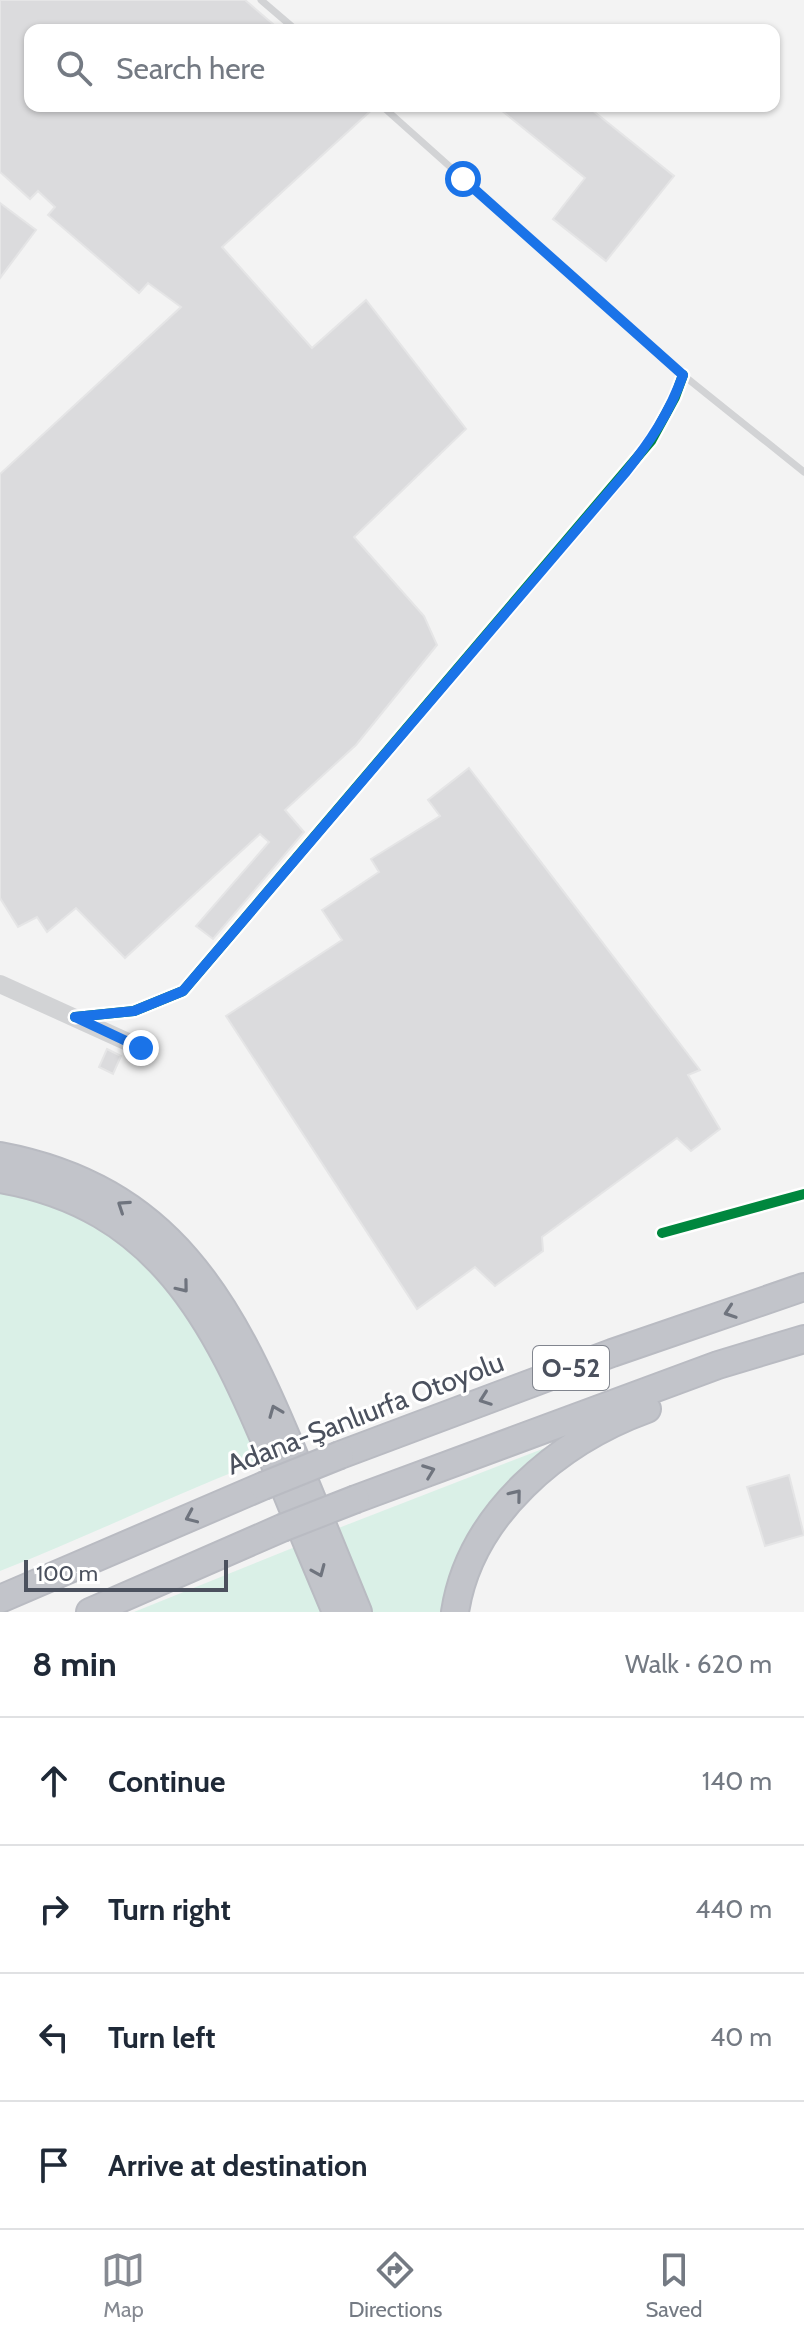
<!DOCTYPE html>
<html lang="en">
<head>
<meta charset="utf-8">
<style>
  :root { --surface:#fff; --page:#f2f2f3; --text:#1f2937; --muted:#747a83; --line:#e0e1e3; --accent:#868a92 }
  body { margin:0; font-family:Cabin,sans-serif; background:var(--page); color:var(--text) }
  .scale { position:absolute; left:24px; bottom:20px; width:204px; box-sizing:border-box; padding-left:8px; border:4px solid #4b515e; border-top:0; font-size:22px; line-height:28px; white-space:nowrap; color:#4b515e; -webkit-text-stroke:6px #fff; paint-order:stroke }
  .stop { position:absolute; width:24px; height:24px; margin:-18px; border:6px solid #1a73e8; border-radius:50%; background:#fff }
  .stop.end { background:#1a73e8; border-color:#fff; box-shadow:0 2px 8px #0008 }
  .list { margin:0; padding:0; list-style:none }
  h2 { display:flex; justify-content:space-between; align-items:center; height:104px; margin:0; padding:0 32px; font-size:34px }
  h2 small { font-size:26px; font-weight:400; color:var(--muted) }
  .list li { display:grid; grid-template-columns:52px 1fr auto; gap:24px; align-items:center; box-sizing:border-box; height:128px; padding:0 32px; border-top:2px solid var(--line) }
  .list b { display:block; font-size:30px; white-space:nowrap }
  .list em { font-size:26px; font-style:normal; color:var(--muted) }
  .icon { flex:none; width:44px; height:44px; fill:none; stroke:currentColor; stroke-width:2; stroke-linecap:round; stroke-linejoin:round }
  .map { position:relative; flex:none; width:804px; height:1612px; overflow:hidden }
  .search { position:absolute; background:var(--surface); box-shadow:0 2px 6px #0004; left:24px; right:24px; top:24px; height:88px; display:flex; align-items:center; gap:20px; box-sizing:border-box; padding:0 28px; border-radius:16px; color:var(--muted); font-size:30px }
  .sheet { height:616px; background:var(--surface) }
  nav { display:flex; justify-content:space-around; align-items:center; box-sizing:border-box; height:112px; border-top:2px solid var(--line); background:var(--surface); font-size:22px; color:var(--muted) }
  nav a { display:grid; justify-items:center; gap:4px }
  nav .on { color:var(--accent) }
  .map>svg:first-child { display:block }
</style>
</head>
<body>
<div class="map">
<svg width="804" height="1612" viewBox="0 0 804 1612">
  <rect width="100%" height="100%" fill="#f3f3f3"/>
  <path fill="#daf0e7" d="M0,1189L54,1204L126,1246L193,1315L264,1460C175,1494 89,1536 0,1571Z
    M558,1443L448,1612H372L336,1529Z
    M300,1545L327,1612H134Z"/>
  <path fill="#dbdbdd" stroke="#e5e5e6" stroke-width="2" d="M0,0H245L280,30H30V106H376L222,247L312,348L366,300L466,429L354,537L424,616L437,645L356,745L285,810L304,832L213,939L196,926L269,842L260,834L125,958L76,908L47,932L37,917L18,927L0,898V474L181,307L148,283L139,293L48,215L55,207L38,191L30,199L0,172Z
    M496,106H587L674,176L606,261L553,219L585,178Z
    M0,203L36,230L0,278Z
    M469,768L700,1070L688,1075L720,1129L691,1151L677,1138L542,1237L543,1251L495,1286L475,1267L417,1309L226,1016L342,940L322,910L379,872L371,859L440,816L428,800Z
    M107,1049L121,1056L113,1074L99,1067Z
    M789,1475L804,1535L765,1546L747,1487Z"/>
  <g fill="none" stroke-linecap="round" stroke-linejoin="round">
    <defs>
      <path id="motorway" d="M0,1156C170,1188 230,1302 291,1448C313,1503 336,1557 358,1612
        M0,1179C158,1206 215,1321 271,1455C292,1507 314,1560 336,1612
        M340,1455L612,1353L804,1287
        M356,1499L718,1365L804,1339
        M0,1599L263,1486
        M90,1612L282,1528
        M455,1612C470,1514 559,1441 647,1409"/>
    </defs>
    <use href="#motorway" stroke="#b9bbc2" stroke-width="30"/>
    <path stroke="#d2d3d5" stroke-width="7" d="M261,0L296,30
      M382,106L683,375L804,472"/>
    <path stroke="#d2d3d5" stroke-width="14" d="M75,1017L134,1011L183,991L651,441L675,397L683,375
      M662,1233L804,1194"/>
    <path stroke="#d2d3d5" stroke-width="18" d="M0,984L141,1048"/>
    <use href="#motorway" stroke="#c2c4ca" stroke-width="26"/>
    <defs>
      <path id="motorway-bridge" d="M263,1486L340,1455
        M282,1528L356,1499"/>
    </defs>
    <use href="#motorway-bridge" stroke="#b9bbc2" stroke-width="30" stroke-linecap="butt"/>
    <use href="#motorway-bridge" stroke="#c2c4ca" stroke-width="26"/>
    <defs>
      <path id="cycleway" d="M75,1017L134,1011L183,991L651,441L675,397L683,375
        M662,1233L804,1194"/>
    </defs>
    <use href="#cycleway" stroke="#fff" stroke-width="15"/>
    <use href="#cycleway" stroke="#00873e" stroke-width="10"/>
  </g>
  <defs><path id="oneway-chevron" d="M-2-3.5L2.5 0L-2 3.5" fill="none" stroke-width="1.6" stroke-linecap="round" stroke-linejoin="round" transform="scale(2)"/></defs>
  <g stroke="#6f747e">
    <use href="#oneway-chevron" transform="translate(123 1206) rotate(-146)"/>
    <use href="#oneway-chevron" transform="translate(183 1287) rotate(51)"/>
    <use href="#oneway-chevron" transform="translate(730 1312) rotate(161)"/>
    <use href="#oneway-chevron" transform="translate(485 1399) rotate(160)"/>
    <use href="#oneway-chevron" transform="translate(275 1411) rotate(-112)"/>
    <use href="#oneway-chevron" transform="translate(429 1471) rotate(-21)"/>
    <use href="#oneway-chevron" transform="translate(516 1495) rotate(-51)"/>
    <use href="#oneway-chevron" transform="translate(191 1517) rotate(156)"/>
    <use href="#oneway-chevron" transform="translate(319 1571) rotate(67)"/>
  </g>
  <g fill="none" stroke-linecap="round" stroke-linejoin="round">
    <path stroke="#1a73e8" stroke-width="10" d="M141,1048L75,1017L134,1011L183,991L625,473C650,442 670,412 683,375L463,179"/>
  </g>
  <g text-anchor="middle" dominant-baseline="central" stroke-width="6" stroke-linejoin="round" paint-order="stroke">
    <rect fill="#fff" stroke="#81858e" stroke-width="2" x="533" y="1346" width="76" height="44" rx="6"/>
    <g font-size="26" font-weight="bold" fill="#4b515e">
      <text x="571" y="1368">O-52</text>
    </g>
    <g font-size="28" fill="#4b515e" stroke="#fff">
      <text transform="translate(365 1413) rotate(-21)">Adana-Şanlıurfa Otoyolu</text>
    </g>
  </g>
</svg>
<div class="scale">100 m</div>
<div class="stop" style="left:463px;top:179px"></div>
<div class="stop end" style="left:141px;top:1048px"></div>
<div class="search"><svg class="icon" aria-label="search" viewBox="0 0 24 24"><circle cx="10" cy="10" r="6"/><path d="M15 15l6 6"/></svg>Search here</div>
</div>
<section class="sheet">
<h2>8 min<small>Walk · 620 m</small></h2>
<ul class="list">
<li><svg class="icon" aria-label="ahead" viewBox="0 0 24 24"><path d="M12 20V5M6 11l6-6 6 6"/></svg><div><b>Continue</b></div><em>140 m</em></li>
<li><svg class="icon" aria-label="right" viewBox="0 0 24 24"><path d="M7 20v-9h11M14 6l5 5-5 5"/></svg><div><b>Turn right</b></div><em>440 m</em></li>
<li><svg class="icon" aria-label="left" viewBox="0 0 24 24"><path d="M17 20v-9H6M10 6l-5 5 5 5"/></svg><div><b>Turn left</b></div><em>40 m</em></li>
<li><svg class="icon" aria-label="arrive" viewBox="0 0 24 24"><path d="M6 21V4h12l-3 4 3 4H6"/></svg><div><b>Arrive at destination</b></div></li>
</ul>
</section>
<nav>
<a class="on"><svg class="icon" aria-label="map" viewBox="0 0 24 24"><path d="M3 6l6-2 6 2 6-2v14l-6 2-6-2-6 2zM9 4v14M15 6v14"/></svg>Map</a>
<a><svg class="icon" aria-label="directions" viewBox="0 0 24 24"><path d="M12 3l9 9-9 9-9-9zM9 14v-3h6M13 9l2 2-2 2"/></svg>Directions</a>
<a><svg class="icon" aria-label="saved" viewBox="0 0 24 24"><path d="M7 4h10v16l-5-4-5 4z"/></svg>Saved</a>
</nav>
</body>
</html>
